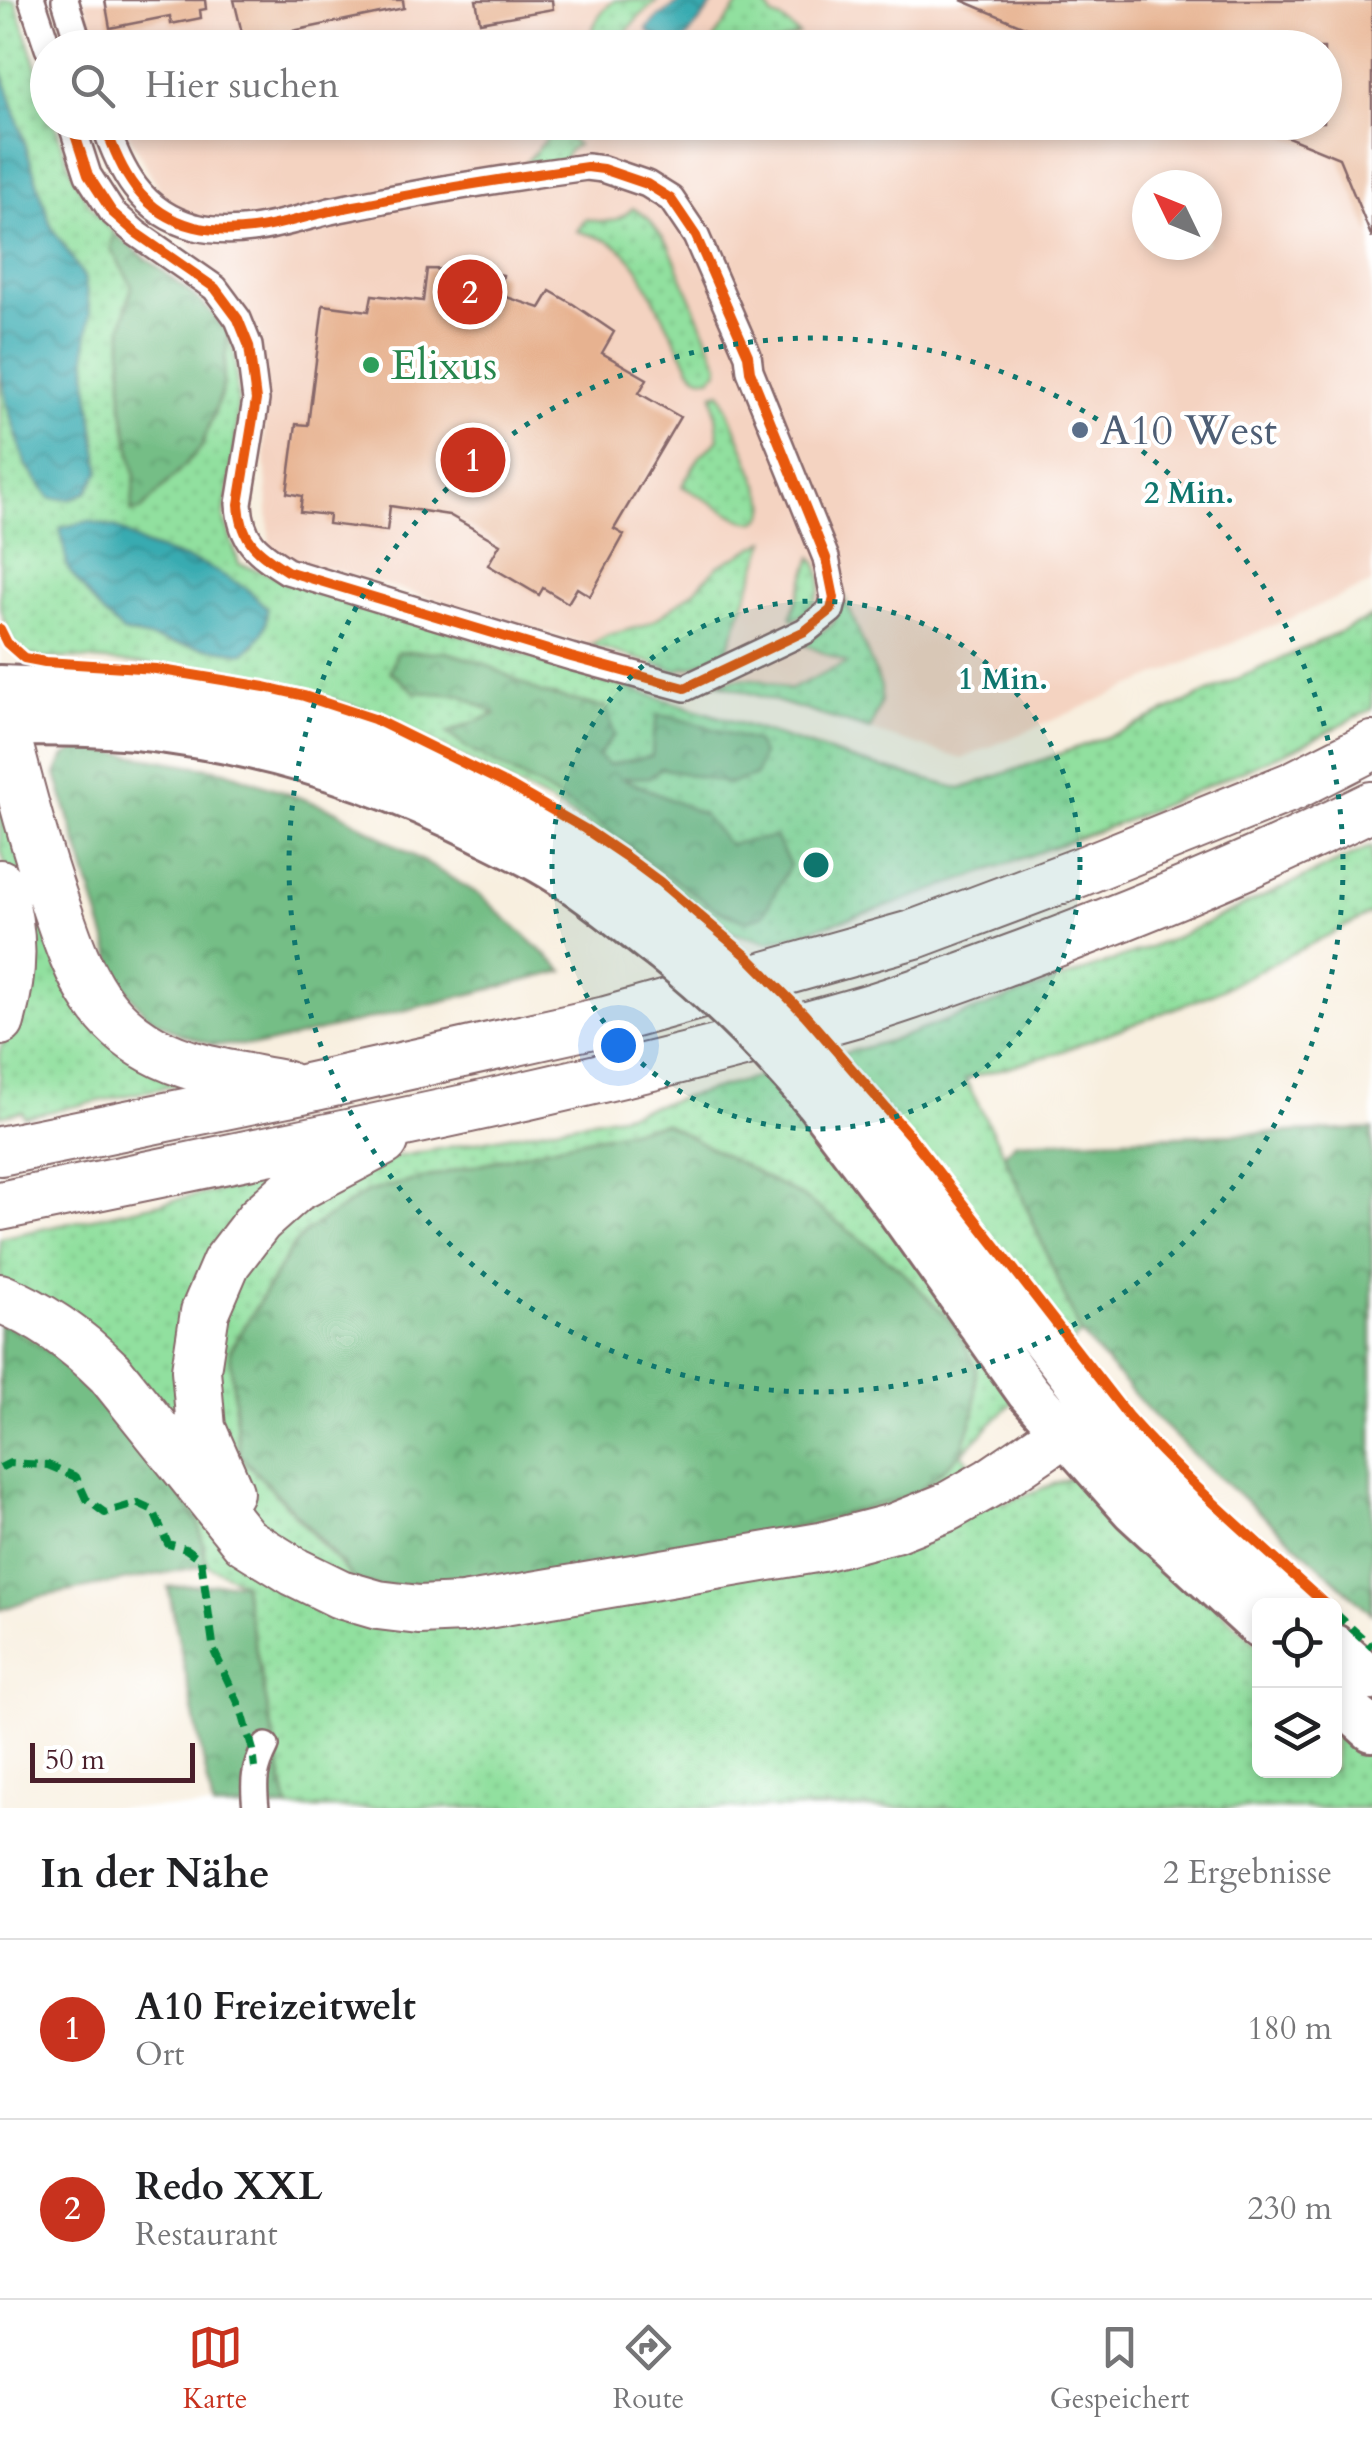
<!DOCTYPE html>
<html lang="de">
<head>
<meta charset="utf-8">
<style>
  :root { --surface:#fff; --page:#f2f2f2; --text:#202124; --muted:#757577; --line:#e0e0e0; --accent:#c8321e }
  body { margin:0; font-family:Cardo,serif; background:var(--page); color:var(--text) }
  .controls { position:absolute; right:30px; bottom:30px; display:grid; overflow:hidden; border-radius:15px; box-shadow:0 5px 15px #0003 }
  .controls button { width:90px; height:90px; display:grid; place-items:center; padding:0; border:0; border-bottom:2px solid var(--line); background:var(--surface); color:var(--text); font:50px sans-serif }
  .compass { position:absolute; left:1132px; top:170px; width:90px; height:90px; border-radius:50%; background:var(--surface); box-shadow:0 5px 15px #0003; rotate:313deg }
  .scale { position:absolute; left:30px; bottom:25px; width:165px; box-sizing:border-box; padding-left:10px; border:5px solid #4a1f2b; border-top:0; font-size:28px; line-height:35px; white-space:nowrap; color:#4a1f2b; -webkit-text-stroke:8px #fff; paint-order:stroke }
  .you { position:absolute; left:618px; top:1045px; width:35px; height:35px; margin:-25px; border:8px solid #fff; border-radius:50%; background:#1a73e8; box-shadow:0 0 0 15px #1a73e833 }
  .badge { display:grid; place-items:center; width:65px; height:65px; border-radius:50%; background:var(--accent); color:#fff; font-size:32px; font-weight:700 }
  .pin { position:absolute; translate:-50% -50%; border:5px solid #fff; box-shadow:0 2px 10px #0006 }
  .list { margin:0; padding:0; list-style:none }
  h2 { display:flex; justify-content:space-between; align-items:center; height:130px; margin:0; padding:0 40px; font-size:42px }
  h2 small { font-size:32px; font-weight:400; color:var(--muted) }
  .list li { display:grid; grid-template-columns:65px 1fr auto; gap:30px; align-items:center; box-sizing:border-box; height:180px; padding:0 40px; border-top:2px solid var(--line) }
  .list b { display:block; font-size:38px; white-space:nowrap }
  .list p { margin:0; font-size:32px; white-space:nowrap; color:var(--muted) }
  .list em { font-size:32px; font-style:normal; color:var(--muted) }
  .icon { flex:none; width:55px; height:55px; fill:none; stroke:currentColor; stroke-width:2; stroke-linecap:round; stroke-linejoin:round }
  .map { position:relative; flex:none; width:1372px; height:1808px; overflow:hidden }
  .search { position:absolute; background:var(--surface); box-shadow:0 5px 15px #0003; left:30px; right:30px; top:30px; height:110px; display:flex; align-items:center; gap:25px; box-sizing:border-box; padding:0 35px; border-radius:55px; color:var(--muted); font-size:38px }
  .sheet { height:490px; background:var(--surface) }
  nav { display:flex; justify-content:space-around; align-items:center; box-sizing:border-box; height:140px; border-top:2px solid var(--line); background:var(--surface); font-size:28px; color:var(--muted) }
  nav a { display:grid; justify-items:center; gap:5px }
  nav .on { color:var(--accent) }
  .map>svg:first-child { display:block }
</style>
</head>
<body>
<div class="map">
<svg width="1372" height="1808" viewBox="0 0 1372 1808">
  <defs>
    <pattern id="grass-dots" width="8" height="8" patternUnits="userSpaceOnUse" patternTransform="scale(2.5)"><rect width="8" height="8" fill="#91e09f"/><path d="M2 2h.1M6 6h.1" fill="none" stroke="#7fc089" stroke-width="1.8" stroke-linecap="round"/></pattern>
    <pattern id="forest-crowns" width="20" height="18" patternUnits="userSpaceOnUse" patternTransform="scale(2.5)"><rect width="20" height="18" fill="#74be86"/><path d="M2 6a3 3 0 1 1 6 0M12 15a3 3 0 1 1 6 0" fill="none" stroke="#619a6e"/></pattern>
    <pattern id="water-waves" width="16" height="10" patternUnits="userSpaceOnUse" patternTransform="scale(2.5)"><rect width="16" height="10" fill="#38abb1"/><path d="M0 5q4-4 8 0t8 0" fill="none" stroke="#318b90"/></pattern>
  </defs>
  <rect width="100%" height="100%" fill="#fff"/>
  <filter id="ink" filterUnits="userSpaceOnUse"><feTurbulence type="fractalNoise" baseFrequency=".01" numOctaves="2"/><feDisplacementMap in="SourceGraphic" scale="20" xChannelSelector="R" yChannelSelector="G"/><feConvolveMatrix kernelMatrix="1 2 1 2 8 2 1 2 1" color-interpolation-filters="sRGB"/></filter>
  <filter id="wash" filterUnits="userSpaceOnUse"><feTurbulence type="fractalNoise" baseFrequency=".0048" numOctaves="4" result="noise"/><feDisplacementMap in="SourceGraphic" scale="40" xChannelSelector="R" yChannelSelector="G"/><feGaussianBlur stdDeviation="2.25" result="paint"/><feColorMatrix in="noise" values="0 0 0 0 0 0 0 0 0 0 0 0 0 0 0 0 0 1.4 0 .05"/><feComposite in="paint" operator="in"/></filter>
  <g filter="url(#wash)">
    <rect width="100%" height="100%" fill="#f8efdf"/>
    <path fill="#f4d3c1" fill-rule="evenodd" d="M84,0H1372V583L962,759L675,670L327,568L271,571L259,332L208,277L122,123L1324,122V48H99ZM1147,185H1207V245H1147Z"/>
    <path fill="url(#grass-dots)" stroke="#6e8065" stroke-width="2.5" fill-rule="evenodd" d="M0,0H15L47,98L48,122L55,123C70,173 77,195 114,233L111,249L132,285L122,327V406L135,475L222,392L228,332L235,357L238,402L236,439L224,517L239,564L854,760L961,789L1126,730L1372,617V709L1293,749L1123,822L886,907L770,942L733,933L626,849L564,810L396,723L348,704L277,685L162,666L70,658L43,659L25,654L9,638L0,606V370L6,401L26,466L50,498L100,471L88,385L86,347L90,313L84,277L51,226L0,65ZM117,528L144,545L204,565L256,644L244,653L171,643L123,631Z
      M615,0H658L638,18L614,47H587C592,28 598,12 615,0Z
      M742,0H760L769,9L772,16L784,21L799,35L768,47H715L714,38Z
      M555,129L577,145L569,150L563,161L521,168Z
      M633,208L649,219L669,246L719,365L718,371L710,378C700,378 696,376 690,368L638,268C619,242 607,239 577,231L586,219C605,224 619,222 633,208Z
      M721,392L767,505C764,521 755,525 740,519L682,486L700,456L719,439L713,394Z
      M766,541L727,651L694,666L675,670L590,645L608,635L643,626L658,618L692,593L718,566Z
      M812,557C831,583 818,606 793,620L791,616Z
      M842,591L881,687V701L870,730L717,683C746,674 761,679 789,690L847,663L803,644C834,620 834,637 842,591Z
      M0,791L31,897L195,1081L24,1117L22,1111L0,1116V1049L5,1037L12,890L0,846Z
      M1372,846V913L1212,994L1057,1053L965,1079L1004,1154L1081,1334L962,1453L1004,1503L1075,1476L1259,1646L1260,1770H1334L1335,1715L1372,1748V1808H288L242,1582L207,1565L198,1521L0,1323V1238L231,1188L620,1115L896,1039L1170,940ZM571,1142L359,1585L239,1454L230,1350L292,1247L307,1231L367,1192Z"/>
    <path fill="url(#forest-crowns)" stroke="#5f6e58" stroke-width="2.5" d="M114,233C155,268 194,288 228,332L222,392L201,448L141,510L131,511L135,475L122,406V327L132,286L111,249Z
      M397,652H446L483,663L542,693L607,708L614,735L598,756L608,765L652,756L653,736L658,715C692,719 722,734 755,741L762,754L756,775L730,784L661,768L650,777L622,778L703,814L728,844L775,837L790,865L763,915L747,921L715,909L660,870L603,826L545,790L468,749L447,733L495,714L461,695L415,692L390,671Z
      M81,747L225,771L337,811L480,895L564,971L264,1045H213L176,1032L145,1014L117,977L56,774L65,756Z
      M664,1123L808,1200L901,1270L954,1325L976,1367L975,1411L961,1453L915,1495L717,1547L522,1578L396,1588L359,1585L315,1534L239,1454L230,1351L292,1247L307,1231L367,1192L572,1142Z
      M1372,1129V1614L1280,1530L1204,1465L1149,1411L1081,1334L1004,1154L1016,1142Z
      M0,1323L69,1363L132,1426L198,1521L207,1565L38,1597L0,1610Z
      M242,1582L288,1808H213L168,1587Z"/>
    <path fill="url(#water-waves)" stroke="#41656e" stroke-width="2.5" d="M683,0H716L680,47H672L649,33L647,29L658,17Z
      M0,65L51,226L84,277L90,313L86,347L88,385L100,471L87,492L71,499L50,498L26,465L6,401L0,370Z
      M89,521L117,528L144,545L204,565L246,588L267,608C267,629 261,640 244,653L171,643L123,632L100,611L68,569L60,528Z"/>
    <g id="blocks">
      <path fill="#e7b290" d="M105,0H205L206,9L200,10L201,18L171,24L170,16L110,28Z
        M234,0H403L404,8L244,41Z
        M476,0H552L553,9L480,22Z
        M961,0H1372V238L1339,158L1254,123L1324,122V48H1074Z
        M427,269L477,270L503,275L500,295L540,308L550,291L573,304L614,332L602,353L647,379L639,393L680,417L614,529L624,535L590,596L577,588L568,603L543,588L539,595L488,565L500,544L449,515L390,506L387,531L328,524L329,515L300,512L302,496L287,493L296,424L308,425L323,305L369,311L372,295L423,301Z"/>
    </g>
  </g>
  <g filter="url(#ink)">
    <use href="#blocks" fill-opacity="0" stroke="#87686a" stroke-width="2.5"/>
    <g fill="none" stroke-linecap="round" stroke-linejoin="round">
      <defs>
        <path id="street" d="M32,0L48,48
          M65,0L80,48
          M71,122L88,175L112,212L136,233L215,288L238,319L249,346L256,400L239,504C241,541 257,552 287,571L571,657L685,688L805,631L831,610L834,598L826,558L750,371L748,355L696,236L671,199L647,184L603,169L587,167C519,176 451,187 383,200C366,204 348,207 330,211C286,222 242,238 195,227C141,213 120,171 104,122
          M256,1808C253,1781 254,1770 266,1746"/>
        <path id="primary" d="M0,687C48,689 96,691 144,696C164,697 185,698 205,702C343,727 466,777 584,852C623,877 658,906 694,934
          M0,724C58,724 117,724 174,733C280,748 382,781 477,829C509,845 541,860 570,880C602,901 631,926 661,949
          M839,1079L1136,1459L1289,1606
          M815,1100L897,1208L1028,1392L1133,1510L1260,1627
          M1334,1646L1372,1679
          M1334,1696L1372,1730"/>
        <path id="highway" d="M3,724C19,785 35,847 56,907C67,939 77,970 96,998C110,1019 130,1037 152,1049C191,1071 240,1076 284,1085
          M0,884C14,935 14,970 0,1021
          M0,1151L302,1089L606,1021L915,934L1080,872L1293,786L1372,746
          M0,1206C290,1145 583,1091 868,1009C921,993 973,973 1025,954C1143,910 1259,862 1372,806
          M0,1298C42,1315 78,1341 110,1373L245,1541L295,1572L340,1594L378,1605L419,1610L463,1608L821,1547L894,1528L947,1507L991,1482L1063,1433
          M229,1492L201,1428L196,1370L205,1312L226,1263L259,1220L295,1188L384,1141"/>
      </defs>
      <use href="#street" stroke="#87686a" stroke-width="30"/>
      <use href="#primary" stroke="#87686a" stroke-width="48"/>
      <use href="#highway" stroke="#87686a" stroke-width="52"/>
      <use href="#street" stroke="#fff" stroke-width="25"/>
      <use href="#primary" stroke="#fff" stroke-width="42"/>
      <use href="#highway" stroke="#fff" stroke-width="48"/>
      <defs>
        <path id="primary-bridge" d="M694,934L768,1001L839,1079
          M661,949C718,994 768,1045 815,1100"/>
      </defs>
      <use href="#primary-bridge" stroke="#87686a" stroke-width="48" stroke-linecap="butt"/>
      <use href="#primary-bridge" stroke="#fff" stroke-width="42"/>
      <path stroke="#00873e" stroke-width="8" stroke-dasharray="15 8" stroke-linecap="butt" d="M0,1468L10,1463L48,1465L76,1477L86,1499L105,1513L138,1503L153,1510L168,1544L186,1549L201,1560L214,1651L241,1709L253,1750L255,1768
        M1334,1612L1372,1647"/>
      <defs>
        <path id="cycleway" d="M71,122L88,175L112,212L136,233L215,288L238,319L249,346L256,400L239,504C241,541 257,552 287,571L571,657L685,688L805,631L831,610L834,598L826,558L750,371L748,355L696,236L671,199L647,184L603,169L587,167C519,176 451,187 383,200C366,204 348,207 330,211C286,222 242,238 195,227C141,213 120,171 104,122
          M0,629L7,643L24,658L45,662L156,669L265,687L304,696L374,719L512,787L585,829L625,856L660,882L747,956L805,1015L911,1137L1128,1416C1189,1485 1259,1543 1327,1606"/>
      </defs>
      <use href="#cycleway" stroke="#fff" stroke-width="16"/>
      <use href="#cycleway" stroke="#e8590c" stroke-width="10"/>
    </g>
  </g>
  <circle cx="816" cy="865" r="264" fill="#0f766e" fill-opacity=".12"/>
  <g fill="none" stroke="#0f766e" stroke-width="5" stroke-dasharray="5 10">
    <circle cx="816" cy="865" r="264"/>
    <circle cx="816" cy="865" r="527"/>
  </g>
  <circle fill="#2e9e5b" stroke="#fff" stroke-width="4" cx="371" cy="365" r="10"/>
  <circle fill="#5c6f8a" stroke="#fff" stroke-width="4" cx="1080" cy="430" r="10"/>
  <g text-anchor="middle" dominant-baseline="central" stroke-width="8" stroke-linejoin="round" paint-order="stroke">
    <g font-size="42" fill="#27864d" stroke="#fff" text-anchor="start">
      <text x="391" y="365">Elixus</text>
    </g>
    <g font-size="42" fill="#4e5e75" stroke="#fff" text-anchor="start">
      <text x="1100" y="430">A10 West</text>
    </g>
  </g>
  <circle cx="816" cy="865" r="15" fill="#0f766e" stroke="#fff" stroke-width="5"/>
  <g font-size="30" text-anchor="middle" font-weight="bold" fill="#0f766e" stroke="#fff" stroke-width="8" stroke-linejoin="round" paint-order="stroke">
    <text x="1189" y="503">2 Min.</text>
    <text x="1003" y="689">1 Min.</text>
  </g>
</svg>
<div class="controls">
<button><svg class="icon" aria-label="locate" viewBox="0 0 24 24"><circle cx="12" cy="12" r="6"/><path d="M12 2v4M12 18v4M2 12h4M18 12h4"/></svg></button>
<button><svg class="icon" aria-label="layers" viewBox="0 0 24 24"><path d="M12 4l9 5-9 5-9-5zM3 14l9 5 9-5"/></svg></button>
</div>
<svg class="compass" viewBox="-18 -18 36 36"><path d="M0-13l5 13h-10z" fill="#e53935"/><path d="M0 13l5-13h-10z" fill="#757577"/></svg>
<div class="scale">50 m</div>
<div class="you"></div>
<div class="pin badge" style="left:473px;top:460px">1</div>
<div class="pin badge" style="left:470px;top:292px">2</div>
<div class="search"><svg class="icon" aria-label="search" viewBox="0 0 24 24"><circle cx="10" cy="10" r="6"/><path d="M15 15l6 6"/></svg>Hier suchen</div>
</div>
<section class="sheet">
<h2>In der Nähe<small>2 Ergebnisse</small></h2>
<ul class="list">
<li><span class="badge">1</span><div><b>A10 Freizeitwelt</b><p>Ort</p></div><em>180 m</em></li>
<li><span class="badge">2</span><div><b>Redo XXL</b><p>Restaurant</p></div><em>230 m</em></li>
</ul>
</section>
<nav>
<a class="on"><svg class="icon" aria-label="map" viewBox="0 0 24 24"><path d="M3 6l6-2 6 2 6-2v14l-6 2-6-2-6 2zM9 4v14M15 6v14"/></svg>Karte</a>
<a><svg class="icon" aria-label="directions" viewBox="0 0 24 24"><path d="M12 3l9 9-9 9-9-9zM9 14v-3h6M13 9l2 2-2 2"/></svg>Route</a>
<a><svg class="icon" aria-label="saved" viewBox="0 0 24 24"><path d="M7 4h10v16l-5-4-5 4z"/></svg>Gespeichert</a>
</nav>
</body>
</html>
